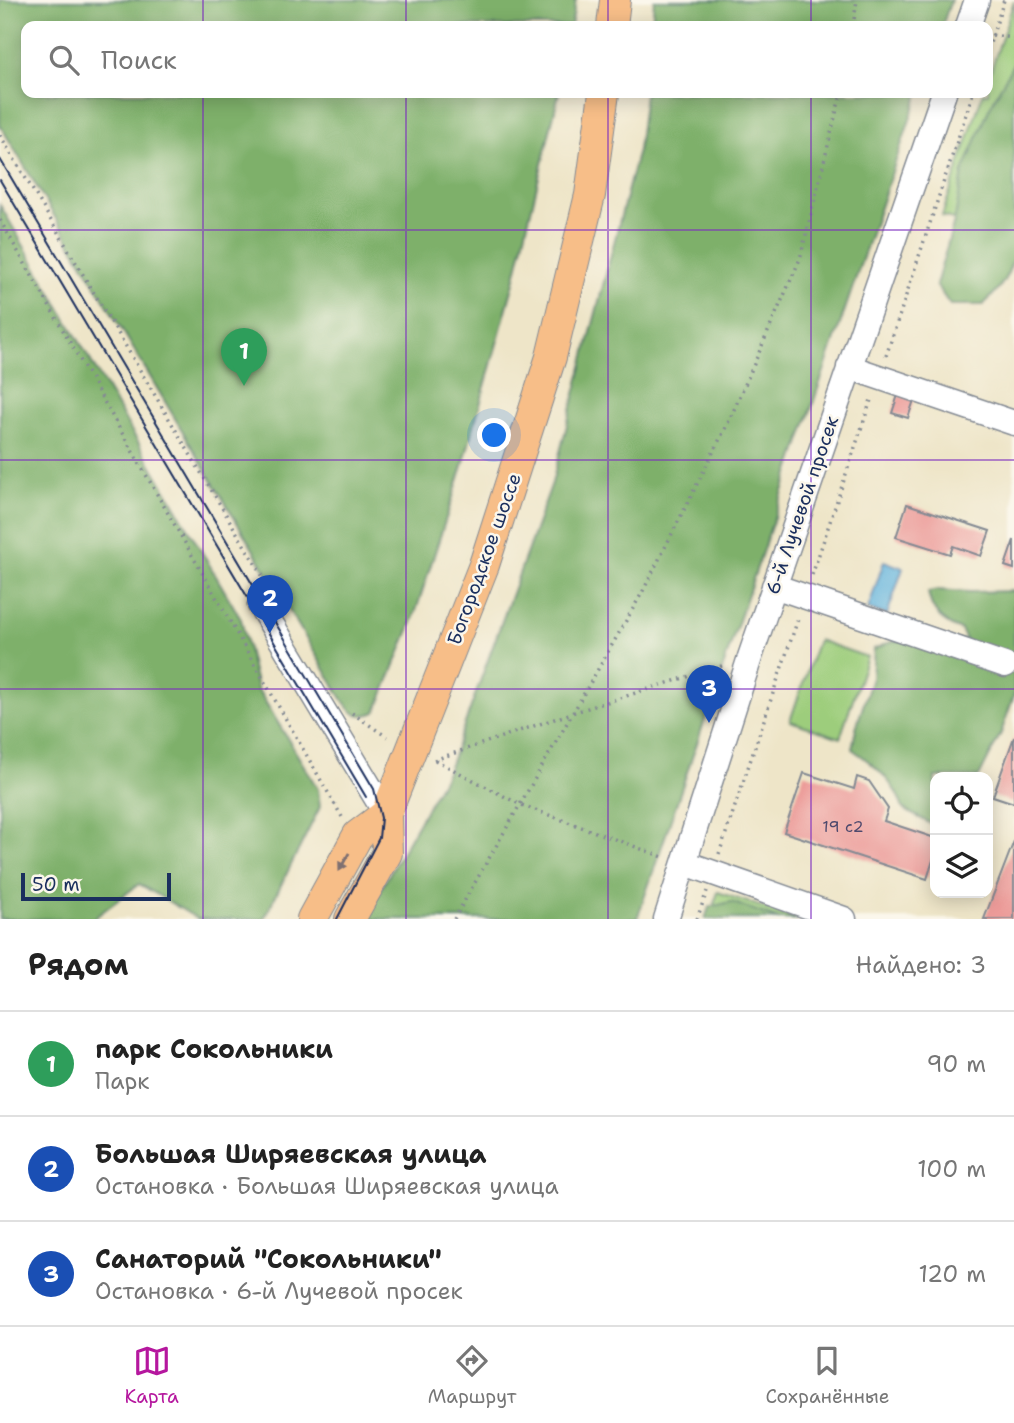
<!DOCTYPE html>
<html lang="ru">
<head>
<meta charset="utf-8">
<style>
  :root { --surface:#fff; --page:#f6f6f6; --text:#222; --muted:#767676; --line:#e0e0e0; --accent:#b5179e }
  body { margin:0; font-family:"Shantell Sans",sans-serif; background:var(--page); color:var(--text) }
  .controls { position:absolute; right:21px; bottom:21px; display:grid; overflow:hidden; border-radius:14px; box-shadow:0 4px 18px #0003 }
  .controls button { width:63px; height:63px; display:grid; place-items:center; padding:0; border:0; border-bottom:2px solid var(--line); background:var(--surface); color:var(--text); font:35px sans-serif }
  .scale { position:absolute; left:21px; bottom:18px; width:150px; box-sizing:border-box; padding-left:7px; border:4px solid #1b2f5e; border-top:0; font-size:19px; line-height:24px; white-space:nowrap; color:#1b2f5e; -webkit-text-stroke:5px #fbf7ec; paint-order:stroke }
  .you { position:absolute; left:495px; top:436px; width:24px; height:24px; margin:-18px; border:5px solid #fff; border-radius:50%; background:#1a73e8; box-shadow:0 0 0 10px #1a73e833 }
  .badge { display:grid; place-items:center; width:46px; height:46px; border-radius:50%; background:var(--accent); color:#fff; font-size:23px; font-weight:700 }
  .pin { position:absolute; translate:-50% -58px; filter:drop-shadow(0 2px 4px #0008) }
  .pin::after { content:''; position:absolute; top:37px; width:24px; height:21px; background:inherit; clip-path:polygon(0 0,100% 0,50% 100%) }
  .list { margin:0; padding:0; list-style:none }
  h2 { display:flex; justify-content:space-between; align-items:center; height:91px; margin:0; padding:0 28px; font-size:30px }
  h2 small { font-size:23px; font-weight:400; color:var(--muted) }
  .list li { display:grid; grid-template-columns:46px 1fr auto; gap:21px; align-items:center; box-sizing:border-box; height:105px; padding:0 28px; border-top:2px solid var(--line) }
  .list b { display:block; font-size:26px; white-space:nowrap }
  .list p { margin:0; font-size:23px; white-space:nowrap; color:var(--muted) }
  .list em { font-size:23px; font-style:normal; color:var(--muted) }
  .icon { flex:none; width:38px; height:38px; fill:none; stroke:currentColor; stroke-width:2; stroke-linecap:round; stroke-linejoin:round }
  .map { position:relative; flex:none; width:1014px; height:919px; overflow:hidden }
  .search { position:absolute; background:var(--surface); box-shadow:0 4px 18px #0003; left:21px; right:21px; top:21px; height:77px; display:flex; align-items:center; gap:18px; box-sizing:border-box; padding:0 24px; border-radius:14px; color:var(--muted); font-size:26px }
  .sheet { height:406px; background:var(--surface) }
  nav { display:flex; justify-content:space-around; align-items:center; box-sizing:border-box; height:98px; border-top:2px solid var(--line); background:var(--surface); font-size:19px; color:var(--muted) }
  nav a { display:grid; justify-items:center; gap:4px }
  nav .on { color:var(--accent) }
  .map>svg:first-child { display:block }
</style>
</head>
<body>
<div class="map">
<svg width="1014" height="919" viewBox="0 0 1014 919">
  <rect width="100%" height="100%" fill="#fbf7ec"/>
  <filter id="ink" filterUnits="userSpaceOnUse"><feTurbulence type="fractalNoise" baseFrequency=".0143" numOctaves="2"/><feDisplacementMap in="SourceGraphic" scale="14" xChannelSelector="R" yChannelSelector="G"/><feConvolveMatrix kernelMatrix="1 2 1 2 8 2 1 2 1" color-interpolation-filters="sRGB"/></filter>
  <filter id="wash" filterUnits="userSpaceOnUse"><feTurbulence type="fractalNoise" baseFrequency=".00686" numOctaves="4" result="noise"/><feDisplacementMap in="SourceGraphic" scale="28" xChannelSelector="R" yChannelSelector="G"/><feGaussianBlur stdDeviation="1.57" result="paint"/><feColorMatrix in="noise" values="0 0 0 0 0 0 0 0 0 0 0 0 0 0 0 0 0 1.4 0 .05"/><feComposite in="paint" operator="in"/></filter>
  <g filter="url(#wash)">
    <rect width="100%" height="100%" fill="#eee5c8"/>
    <path fill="#9dcd7b" stroke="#5c7e6c" stroke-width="2" d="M1014,1V187L999,232L942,216L983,93H988V79Z
      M818,640L867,657L840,738L790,721Z
      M718,892L797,919H709Z"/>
    <path fill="#7eb06b" stroke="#4c7064" stroke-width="2" d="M0,0H576L571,26H26V93H559L513,286L462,469L413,620L376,712C360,718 354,716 344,702L0,125Z
      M654,0H951L942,26H652Z
      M1014,62V255C1009,277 999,290 983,305H950L936,285L955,218L963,172L989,109Z
      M645,93H919L637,919H364L448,770L552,483L638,150Z
      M0,205L241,619L257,688L318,789L320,807L264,919H198L139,884L93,919H0Z
      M938,590L970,592L1014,591V695L1001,733L979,777H935V826L903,809C895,782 875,765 852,749L856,728L872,678L874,649L893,641L966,640L961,630C943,624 931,611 928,592Z
      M731,902L779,919H705L709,907Z"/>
    <path fill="#61b2dc" stroke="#3e709d" stroke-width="2" d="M884,561L903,568L887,615L868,609Z"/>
    <g id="blocks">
      <path fill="#ec9b99" d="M898,395L914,400L908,418L892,413Z
        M907,504L990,531L981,556L953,546L950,554L896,537Z
        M1014,540V569L1005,566Z
        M1014,737V803L993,796Z
        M804,773L854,789L857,777L869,781L888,809L884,821L935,838V854L927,879L784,832Z
        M1014,841V919H984Z"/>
    </g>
  </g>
  <g filter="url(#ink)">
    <use href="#blocks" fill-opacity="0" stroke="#848a93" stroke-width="2"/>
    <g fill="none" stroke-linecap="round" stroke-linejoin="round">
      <defs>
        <path id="minor" d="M968,26L977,0
          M849,367L1014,423
          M774,586L1005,665
          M260,605L386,814
          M685,863L844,919
          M666,919L750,657L944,93"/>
        <path id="major" d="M612,26L615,0
          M312,919L358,835L386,814
          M350,919L387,853L386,814L484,565L551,357L590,195L604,93"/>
      </defs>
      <use href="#minor" stroke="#848a93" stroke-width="27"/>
      <use href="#major" stroke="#848a93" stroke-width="32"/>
      <path stroke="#848a93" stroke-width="3.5" stroke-dasharray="2 5" stroke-linecap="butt" d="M853,26L857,0
        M992,35L1014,38
        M988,49L1004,0
        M0,135L268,585
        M0,220L342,817
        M886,356L973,93
        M812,575L872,397
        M352,713L387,737
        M434,760L572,713L725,665
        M435,760L519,804L663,857
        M719,854L799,616
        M454,919L642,593L729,421L800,259L841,93
        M697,919L707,891"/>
      <use href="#minor" stroke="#fff" stroke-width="24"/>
      <use href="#major" stroke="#f7be88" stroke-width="30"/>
      <path stroke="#1b2f5e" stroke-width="2" d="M0,159L374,789L381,818L379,838L337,919
        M0,180L366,797"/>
    </g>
    <defs><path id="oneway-solid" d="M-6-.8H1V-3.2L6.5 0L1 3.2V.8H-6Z" transform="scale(1.75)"/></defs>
    <use fill="#7e6f71" href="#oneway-solid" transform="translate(344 862) rotate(119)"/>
  </g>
  <path fill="none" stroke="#7b2cbf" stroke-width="2" stroke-opacity="0.55" d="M203,0V26M406,0V26M608,0V26M811,0V26M203,93V919M406,93V919M608,93V919M811,93V919M0,230H1014M0,460H1014M0,689H1014"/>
  <g text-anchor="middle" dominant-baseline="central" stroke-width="5" stroke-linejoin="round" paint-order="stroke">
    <g font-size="16" fill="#4f4a6d">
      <text x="843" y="826">19 с2</text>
    </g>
    <g font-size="19" fill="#1b2f5e" stroke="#fbf7ec">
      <text transform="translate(802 505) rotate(-71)">6-й Лучевой просек</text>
      <text transform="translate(484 559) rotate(-70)">Богородское шоссе</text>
    </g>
  </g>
</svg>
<div class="controls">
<button><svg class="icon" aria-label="locate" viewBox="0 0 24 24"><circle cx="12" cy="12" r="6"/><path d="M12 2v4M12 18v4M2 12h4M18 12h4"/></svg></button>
<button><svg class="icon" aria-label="layers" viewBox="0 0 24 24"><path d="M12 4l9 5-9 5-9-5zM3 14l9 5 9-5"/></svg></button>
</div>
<div class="scale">50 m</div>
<div class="you"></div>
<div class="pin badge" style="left:244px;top:386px;background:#2e9e5b">1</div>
<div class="pin badge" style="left:270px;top:633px;background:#1a4fb4">2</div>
<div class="pin badge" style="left:709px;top:723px;background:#1a4fb4">3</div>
<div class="search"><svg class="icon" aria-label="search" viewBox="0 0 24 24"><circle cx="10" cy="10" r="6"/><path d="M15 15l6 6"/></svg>Поиск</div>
</div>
<section class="sheet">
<h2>Рядом<small>Найдено: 3</small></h2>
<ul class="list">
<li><span class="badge" style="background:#2e9e5b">1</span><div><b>парк Сокольники</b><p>Парк</p></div><em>90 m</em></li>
<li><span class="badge" style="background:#1a4fb4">2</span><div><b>Большая Ширяевская улица</b><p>Остановка · Большая Ширяевская улица</p></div><em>100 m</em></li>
<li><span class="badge" style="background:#1a4fb4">3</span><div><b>Санаторий &quot;Сокольники&quot;</b><p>Остановка · 6-й Лучевой просек</p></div><em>120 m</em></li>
</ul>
</section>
<nav>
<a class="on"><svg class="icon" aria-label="map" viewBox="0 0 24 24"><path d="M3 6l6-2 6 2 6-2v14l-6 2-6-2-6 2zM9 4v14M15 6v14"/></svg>Карта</a>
<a><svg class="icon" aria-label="directions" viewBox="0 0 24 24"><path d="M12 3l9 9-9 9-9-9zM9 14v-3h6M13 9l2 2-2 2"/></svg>Маршрут</a>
<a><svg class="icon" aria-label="saved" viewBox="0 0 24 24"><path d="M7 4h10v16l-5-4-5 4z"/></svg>Сохранённые</a>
</nav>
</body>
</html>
